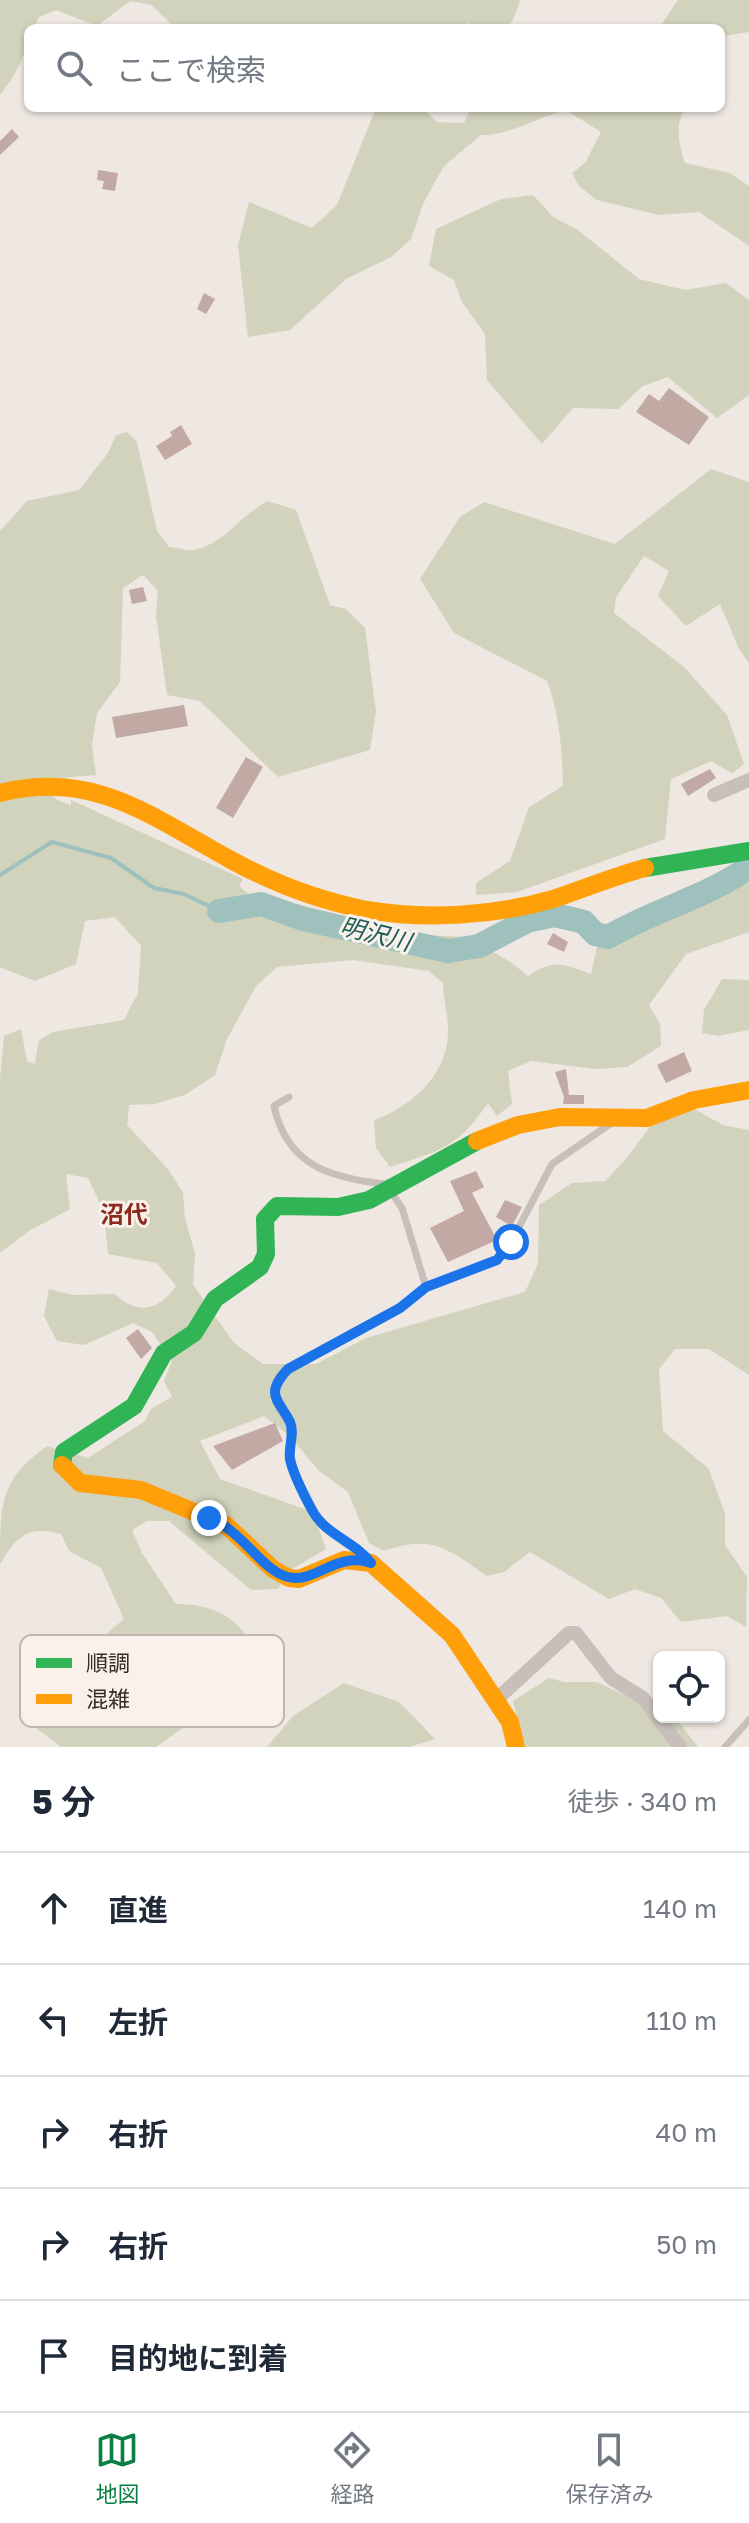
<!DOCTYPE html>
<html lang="ja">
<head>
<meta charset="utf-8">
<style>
  :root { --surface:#fff; --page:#f2f2f3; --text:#1f2937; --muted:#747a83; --line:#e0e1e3; --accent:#0b8043 }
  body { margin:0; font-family:"Golos Text","Noto Sans JP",sans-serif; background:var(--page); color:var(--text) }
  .controls { position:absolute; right:24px; bottom:24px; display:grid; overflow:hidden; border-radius:12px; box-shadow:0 2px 6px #0004 }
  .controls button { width:72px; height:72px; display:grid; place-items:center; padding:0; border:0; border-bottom:2px solid var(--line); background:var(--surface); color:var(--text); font:40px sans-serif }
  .stop { position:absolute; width:24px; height:24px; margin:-18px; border:6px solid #1a73e8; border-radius:50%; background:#fff }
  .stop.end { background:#1a73e8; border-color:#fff; box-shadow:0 2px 8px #0008 }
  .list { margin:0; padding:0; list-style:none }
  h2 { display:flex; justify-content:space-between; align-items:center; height:104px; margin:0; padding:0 32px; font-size:34px }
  h2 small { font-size:26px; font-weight:400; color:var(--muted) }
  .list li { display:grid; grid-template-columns:52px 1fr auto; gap:24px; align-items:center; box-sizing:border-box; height:112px; padding:0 32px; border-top:2px solid var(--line) }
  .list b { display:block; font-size:30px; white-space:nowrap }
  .list em { font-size:26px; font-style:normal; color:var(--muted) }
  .icon { flex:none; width:44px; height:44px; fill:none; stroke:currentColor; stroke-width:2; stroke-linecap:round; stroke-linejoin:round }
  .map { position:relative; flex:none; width:749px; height:1747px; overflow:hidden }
  .search { position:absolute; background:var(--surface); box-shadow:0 2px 6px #0004; left:24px; right:24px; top:24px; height:88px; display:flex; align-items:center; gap:20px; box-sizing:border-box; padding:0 28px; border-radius:12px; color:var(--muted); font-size:30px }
  .sheet { height:664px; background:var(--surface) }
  nav { display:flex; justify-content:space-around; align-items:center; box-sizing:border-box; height:112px; border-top:2px solid var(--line); background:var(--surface); font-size:22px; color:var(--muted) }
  nav a { display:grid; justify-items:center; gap:4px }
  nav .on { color:var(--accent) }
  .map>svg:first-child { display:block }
</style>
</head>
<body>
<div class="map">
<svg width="749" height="1747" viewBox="0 0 749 1747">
  <rect width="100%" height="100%" fill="#eee7e2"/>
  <path fill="#d2d3bc" d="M0,0H520C511,34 502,35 468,23L461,28H175L152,5L130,1L97,26L56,10L39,17L34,28H28C28,55 16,74 0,95Z
    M678,0H749V32L724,36L721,46V28H659Z
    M376,108H423L437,122L464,123L471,108H686C674,124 679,145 685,163L730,173L749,186V246L699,212L659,215L597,200L579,186L572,173L585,163L601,132L566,110C538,117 508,136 481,135L444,166L423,204L411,239L391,257L346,279L290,330L248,337L238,245L249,202L312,228L337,205Z
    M533,195L553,217L578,230L639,279L685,290L726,283L749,300V395L717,418L668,377L643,386L618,409L573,408L542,444L487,380L485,334L462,302L454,280L429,266L436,229L501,199Z
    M127,432L137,442L157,531L169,547C177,547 187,551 194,550C223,545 243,513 268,501L296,510L330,605L346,609L365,628L376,712L370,750L278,777L200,701L167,695L156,616L158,591L143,575L123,588L120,682L97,713L92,745L96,775L37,780L57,800L71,805V800L243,879L239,886L261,904H297L421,935L467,937L512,963L528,976C554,958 563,964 591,974L597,947L610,923L666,896L701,888L749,860V932L686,954L649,1005L660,1024L661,1046L627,1067L595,1069L531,1061L508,1071L512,1104L497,1116L488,1103C456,1149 441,1150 390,1167L376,1148L374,1120C410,1108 447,1075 448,1034C449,1017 443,1000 443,983L429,971L353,960L277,967L256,986L227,1039L215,1075L185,1095L154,1104L129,1105L127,1125L167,1168L183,1192L185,1219L195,1253L193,1285L234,1343L263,1364H316L366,1338L525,1292L538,1264L539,1205L572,1183L605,1181C632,1156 649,1125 673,1097L723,1125L749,1130V1375L709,1349H675L659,1369L663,1431L709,1469L725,1514V1545L747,1577L746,1627L727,1616L681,1622L661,1598L635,1589L609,1599L530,1552L504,1572L487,1576C448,1549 432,1534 384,1551L369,1543L348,1492L318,1470L291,1437L264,1416L200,1441L220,1479L313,1512L326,1549L292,1569L278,1589L251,1590L169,1521H147L132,1530L142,1553L176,1604C221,1604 248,1624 262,1667L246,1702L194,1720L156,1747H61L35,1727L21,1691L61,1672L124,1619L101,1568L69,1551L61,1534C27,1525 17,1536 0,1564C0,1503 0,1480 47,1446L88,1458L145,1421L151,1409L172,1397L164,1381L172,1361L152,1332L133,1323L84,1345L57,1341L44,1316L49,1289L73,1295L115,1294C138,1316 159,1310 176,1286L157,1263L108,1254L104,1212L88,1178L66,1174L70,1209L29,1231L0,1253V1079L4,1036L21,1029L27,1061L35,1064L39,1040L53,1032L124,1020L138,993L141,946L115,917L85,921L76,964L35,981L0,967V531L27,501L79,490L108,453L116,435Z
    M711,469L749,482V663L739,649L720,604L686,626L658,596L669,571L644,556L616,597L614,613L684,667L727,715L744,764L732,773L711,761L671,779L665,839L517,892L476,895V883L510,861L529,807L563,786C562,750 560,715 547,681L454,633L420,579L460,517L484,502L615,544Z
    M722,979L749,980V1030L718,1036L702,1033L704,1010Z
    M549,1678L564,1682H597L659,1711V1717L677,1720L698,1747H525L513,1701Z
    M344,1683L399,1702L435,1739L409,1747H267L293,1716Z"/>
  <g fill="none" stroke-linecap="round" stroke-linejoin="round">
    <path stroke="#9ec1bd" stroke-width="4" d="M0,875L52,842L111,858L154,888L184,894L219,911"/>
    <path stroke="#9ec1bd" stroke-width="24" d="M219,911L261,904L303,919L448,951L479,946L527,921L555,915L584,922L595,934L608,937C654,910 705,898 749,867"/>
  </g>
  <path fill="#c2a9a4" d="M12,129L19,137L0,155V141Z
    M98,170L118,173L115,191L102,189L104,181L97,180Z
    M204,293L215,299L206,314L197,309Z
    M669,388L709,417L689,445L636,412L649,394L659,401Z
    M181,425L192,444L165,460L156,446L172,436L170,432Z
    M143,587L147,601L132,604L129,590Z
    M184,705L188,726L116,738L112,717Z
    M246,757L263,767L233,818L216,808Z
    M710,769L716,778L688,796L681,784Z
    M553,933L568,942L564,952L547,944Z
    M684,1052L692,1071L666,1083L657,1065Z
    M566,1069L569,1095H584V1104H563L564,1097L555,1072Z
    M476,1171L484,1187L472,1193L497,1240L448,1262L430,1228L464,1211L450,1181Z
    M505,1200L522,1207L512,1226L496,1217Z
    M138,1329L152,1348L141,1359L126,1338Z
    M275,1423L283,1441L232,1470L213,1446Z"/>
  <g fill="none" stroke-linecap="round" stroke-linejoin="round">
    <path stroke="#c8bfbb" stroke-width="7" d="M289,1097L274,1106C287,1166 331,1178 384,1184
      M391,1192L402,1208L426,1287
      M368,1558L343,1542L313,1512L290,1460L292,1428L279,1409L276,1389L288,1369L400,1308L426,1287L497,1260L511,1242L552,1164L610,1124
      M725,1747L749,1720"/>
    <path stroke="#c8bfbb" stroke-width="14" d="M714,795L749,780
      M497,1699L569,1633H576L611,1678L643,1698L680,1747"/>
    <path stroke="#30b455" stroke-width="18" d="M645,868L749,851
      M62,1465L64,1452L134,1406L164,1353L194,1333L215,1299L260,1267L266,1254L265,1219L277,1206L338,1207L369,1200L477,1141"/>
    <path stroke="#ff9f0a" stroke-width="18" d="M0,793C94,769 152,817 231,860C273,883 320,901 367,910C428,920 494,916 553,899C584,889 614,876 645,868
      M477,1141L518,1125L560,1117L647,1118L694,1100L749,1090
      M62,1465L80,1483L141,1490L226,1525L273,1569L289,1578L299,1579L344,1560L371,1563L452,1635L510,1722L516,1747"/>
  </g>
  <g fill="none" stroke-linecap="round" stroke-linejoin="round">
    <path stroke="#1a73e8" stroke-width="10" d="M209,1518C242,1530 262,1571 288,1577C315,1584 336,1551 371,1563C356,1542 325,1535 312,1510C305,1497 293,1474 290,1459C288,1448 295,1433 290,1422C280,1401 263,1395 288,1369L400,1308L426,1287L497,1260L511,1242"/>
  </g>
  <g text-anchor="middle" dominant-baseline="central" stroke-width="6" stroke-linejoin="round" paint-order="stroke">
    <g font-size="24" font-style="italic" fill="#1d5c58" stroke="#faf1ea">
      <text transform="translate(376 933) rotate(14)">明沢川</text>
    </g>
    <g font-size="24" font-weight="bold" fill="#8a2b1f" stroke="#faf1ea">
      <text x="124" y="1213">沼代</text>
    </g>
  </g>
  <rect x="20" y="1635" width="264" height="92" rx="12" fill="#faf1ea" stroke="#c0b6b0" stroke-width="2"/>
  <rect x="36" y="1658" width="36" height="10" fill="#30b455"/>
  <rect x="36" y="1694" width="36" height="10" fill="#ff9f0a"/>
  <g font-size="22" fill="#392c29">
    <text x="86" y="1671">順調</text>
    <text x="86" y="1707">混雑</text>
  </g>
</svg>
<div class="controls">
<button><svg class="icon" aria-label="locate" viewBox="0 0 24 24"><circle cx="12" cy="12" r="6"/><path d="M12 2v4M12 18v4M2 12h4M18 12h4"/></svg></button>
</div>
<div class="stop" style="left:511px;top:1242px"></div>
<div class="stop end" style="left:209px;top:1518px"></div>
<div class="search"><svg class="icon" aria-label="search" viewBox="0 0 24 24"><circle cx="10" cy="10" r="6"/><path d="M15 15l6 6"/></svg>ここで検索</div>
</div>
<section class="sheet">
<h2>5 分<small>徒歩 · 340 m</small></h2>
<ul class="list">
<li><svg class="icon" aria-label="ahead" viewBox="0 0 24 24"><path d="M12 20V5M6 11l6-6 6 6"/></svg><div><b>直進</b></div><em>140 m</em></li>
<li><svg class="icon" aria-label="left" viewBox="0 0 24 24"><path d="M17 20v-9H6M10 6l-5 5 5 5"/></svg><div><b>左折</b></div><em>110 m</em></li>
<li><svg class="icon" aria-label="right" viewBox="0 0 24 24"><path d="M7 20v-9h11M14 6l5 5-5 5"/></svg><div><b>右折</b></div><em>40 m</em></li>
<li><svg class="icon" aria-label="right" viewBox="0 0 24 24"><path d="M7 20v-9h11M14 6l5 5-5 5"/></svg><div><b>右折</b></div><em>50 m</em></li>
<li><svg class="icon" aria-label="arrive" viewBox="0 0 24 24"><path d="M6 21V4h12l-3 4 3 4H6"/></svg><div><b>目的地に到着</b></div></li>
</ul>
</section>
<nav>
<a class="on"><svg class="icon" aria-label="map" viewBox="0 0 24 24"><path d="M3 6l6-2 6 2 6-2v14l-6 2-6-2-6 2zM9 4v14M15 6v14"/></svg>地図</a>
<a><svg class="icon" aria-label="directions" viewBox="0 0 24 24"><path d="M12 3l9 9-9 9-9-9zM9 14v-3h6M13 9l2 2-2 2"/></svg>経路</a>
<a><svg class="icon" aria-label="saved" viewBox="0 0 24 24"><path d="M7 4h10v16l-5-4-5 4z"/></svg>保存済み</a>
</nav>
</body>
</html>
